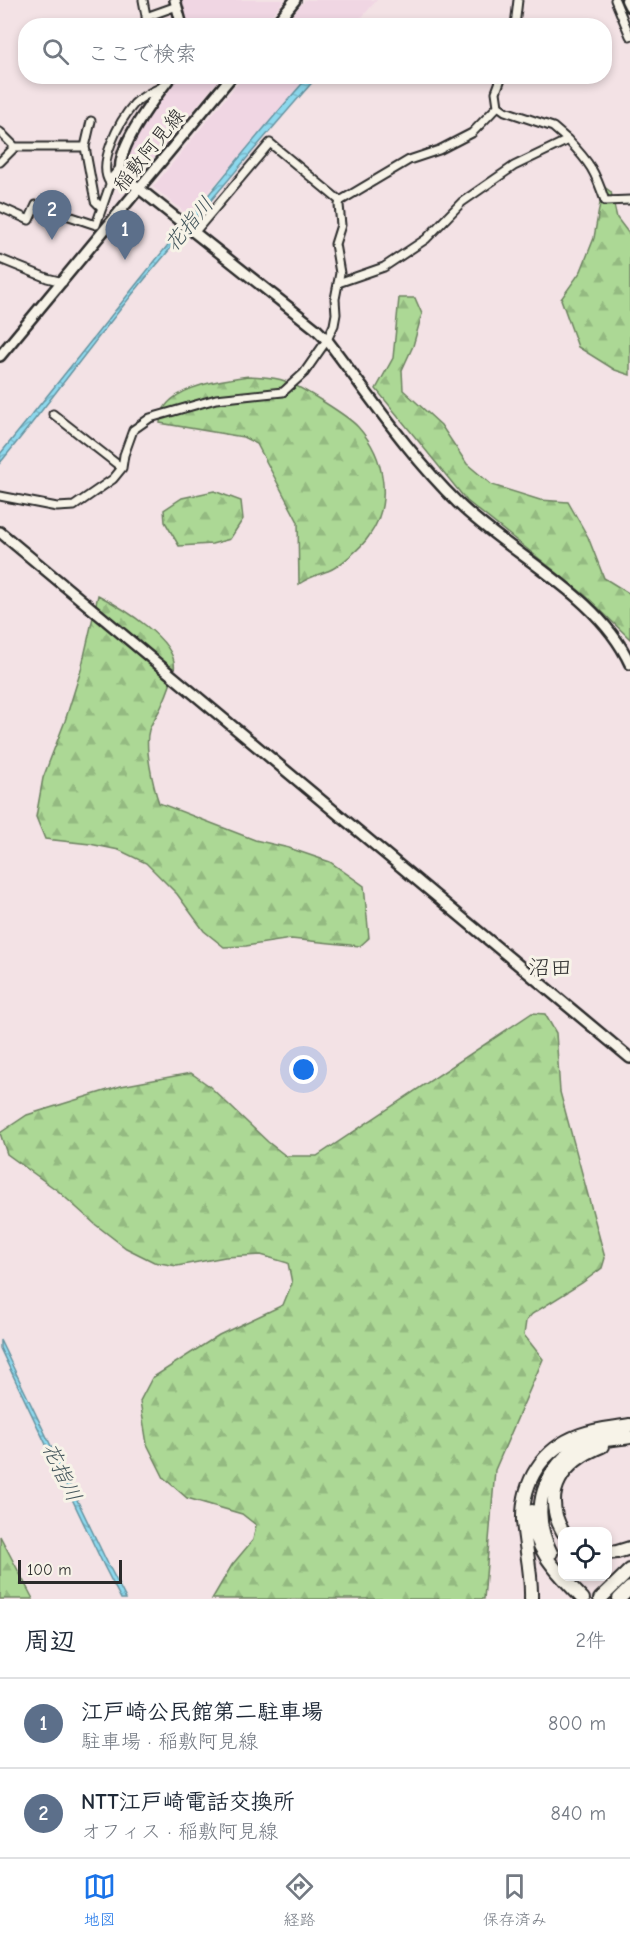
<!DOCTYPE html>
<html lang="ja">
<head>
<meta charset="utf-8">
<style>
  :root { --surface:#fff; --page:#f2f2f3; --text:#1f2937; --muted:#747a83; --line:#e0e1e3; --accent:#1a73e8 }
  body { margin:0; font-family:"Comic Neue","Klee One",sans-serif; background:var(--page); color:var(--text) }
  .controls { position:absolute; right:18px; bottom:18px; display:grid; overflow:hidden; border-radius:12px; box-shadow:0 3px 9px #0003 }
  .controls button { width:54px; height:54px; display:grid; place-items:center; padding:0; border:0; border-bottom:2px solid var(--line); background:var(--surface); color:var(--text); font:30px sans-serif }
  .scale { position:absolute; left:18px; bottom:15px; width:104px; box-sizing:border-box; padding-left:6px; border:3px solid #2b2b2b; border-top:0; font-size:16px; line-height:21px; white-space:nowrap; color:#2b2b2b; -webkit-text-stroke:4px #f7f3e8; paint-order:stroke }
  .you { position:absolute; left:304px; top:1070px; width:21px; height:21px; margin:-15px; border:4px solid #fff; border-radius:50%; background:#1a73e8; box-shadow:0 0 0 9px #1a73e833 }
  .badge { display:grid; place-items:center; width:39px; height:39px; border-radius:50%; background:var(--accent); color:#fff; font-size:20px; font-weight:700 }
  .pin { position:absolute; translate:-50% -50px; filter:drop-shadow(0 2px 3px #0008) }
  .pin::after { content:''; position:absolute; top:32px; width:21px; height:18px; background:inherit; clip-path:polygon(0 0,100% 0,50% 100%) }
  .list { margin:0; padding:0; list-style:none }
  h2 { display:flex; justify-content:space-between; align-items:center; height:78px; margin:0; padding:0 24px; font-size:26px }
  h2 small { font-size:20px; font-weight:400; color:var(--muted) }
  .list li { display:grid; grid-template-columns:39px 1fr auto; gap:18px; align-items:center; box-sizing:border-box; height:90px; padding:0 24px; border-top:2px solid var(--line) }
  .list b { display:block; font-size:22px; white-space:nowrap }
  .list p { margin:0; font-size:20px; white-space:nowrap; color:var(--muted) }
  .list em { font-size:20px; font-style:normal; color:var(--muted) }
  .icon { flex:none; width:33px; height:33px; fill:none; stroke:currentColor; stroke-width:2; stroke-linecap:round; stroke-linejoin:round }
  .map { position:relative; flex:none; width:630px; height:1599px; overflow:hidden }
  .search { position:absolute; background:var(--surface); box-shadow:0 3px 9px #0003; left:18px; right:18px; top:18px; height:66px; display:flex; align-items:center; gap:15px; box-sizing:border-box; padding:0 21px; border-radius:24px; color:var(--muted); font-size:22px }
  .sheet { height:258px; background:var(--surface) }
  nav { display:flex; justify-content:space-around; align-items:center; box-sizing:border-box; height:84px; border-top:2px solid var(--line); background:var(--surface); font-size:16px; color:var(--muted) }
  nav a { display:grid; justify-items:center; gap:3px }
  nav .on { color:var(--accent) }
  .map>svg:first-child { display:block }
</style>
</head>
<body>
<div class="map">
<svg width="630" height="1599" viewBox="0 0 630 1599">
  <defs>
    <pattern id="forest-firs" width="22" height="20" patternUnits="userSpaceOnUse" patternTransform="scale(1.5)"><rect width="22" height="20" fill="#acd895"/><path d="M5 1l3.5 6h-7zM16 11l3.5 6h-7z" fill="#94ba81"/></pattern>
    <pattern id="water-waves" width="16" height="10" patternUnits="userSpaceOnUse" patternTransform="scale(1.5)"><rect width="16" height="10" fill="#8dd9ee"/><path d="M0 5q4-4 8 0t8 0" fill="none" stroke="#7abacc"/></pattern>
  </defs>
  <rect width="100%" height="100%" fill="#f3e2e5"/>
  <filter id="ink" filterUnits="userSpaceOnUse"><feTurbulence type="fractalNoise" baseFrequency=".0167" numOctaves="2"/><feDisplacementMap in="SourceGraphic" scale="12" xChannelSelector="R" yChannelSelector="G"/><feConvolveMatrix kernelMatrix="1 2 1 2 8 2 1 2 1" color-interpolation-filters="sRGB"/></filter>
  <g filter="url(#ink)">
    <path fill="#f0d6e3" d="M180,0H284L263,26L188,25Z
      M305,0H377L355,25H284Z
      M179,77H221L139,175H135L127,167L126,160L137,137L160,101Z
      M243,77H310L188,215L153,187Z"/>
    <path fill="url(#forest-firs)" stroke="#6c8260" stroke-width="1.5" d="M603,186L611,192L617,218L630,235V375L615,370L578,347L561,299L581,271L594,238Z
      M399,298H415L422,314L413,346L402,370L403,390L441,425L467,464L492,485L540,500L568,502L588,537L604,578L630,594V639L586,596L467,501L376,389L393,358Z
      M249,376C260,377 275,377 285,381C300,386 348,416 358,427C385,457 393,503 369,536C362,547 339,567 328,571C317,575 309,577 299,584L298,522L257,444L243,437L160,423C160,387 221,380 249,376Z
      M214,491L241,501L243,519L230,539L212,544L179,546L165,522L164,510L182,498Z
      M98,595C119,606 180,641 174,670C172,681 167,694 162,705C159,713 152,721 149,730C144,746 153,786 159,803L255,840L289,848L330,862L364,886L369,938L360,946L291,939L246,946L224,947L204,931L177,894L146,863L119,850L90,844L45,839L36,817L43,778L65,721L81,670Z
      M532,1013L545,1014L556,1033L560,1092L605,1258L602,1268L582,1283L532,1314L526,1321L524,1335L543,1359L495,1470L484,1599H212L232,1565L253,1540L256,1525L242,1514L187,1498L164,1478L147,1444L140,1401L152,1378L219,1335L283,1305L292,1283L288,1263L261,1255L225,1257L177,1266L154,1262L126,1248L96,1225L58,1191L7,1154L0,1133L27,1115L121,1086L191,1073L208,1085L268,1142L286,1156H317Z
      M0,1536L33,1599H0Z"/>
    <path fill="url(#water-waves)" stroke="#6693a0" stroke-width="1.5" d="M308,77H317C260,141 205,208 149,274C98,335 51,401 0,463V454C103,328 201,199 308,77Z
      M0,1340L108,1564L126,1599H121L104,1566L0,1348Z"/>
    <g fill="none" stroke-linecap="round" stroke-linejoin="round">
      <defs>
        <path id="street" d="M143,0L148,26
          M615,0L630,36
          M146,17L177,6
          M515,26L518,0
          M502,76L496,92L498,106L505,111L553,127L568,140
          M91,121L85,147L95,201L102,208
          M0,132L15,147
          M0,162L15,147H85
          M110,183C96,164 120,120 134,104C141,97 153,91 162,87
          M0,207L29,220L36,205L96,225L113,176L119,169
          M194,233L270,143L340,201
          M0,259L47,278L63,282
          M338,283L384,267L426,239L462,202L514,166L568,140C590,163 595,171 605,201L630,200
          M53,414L122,468
          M0,496L57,507L74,506L113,479L122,468L124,455L133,430L150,418L216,399L283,392L304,373L327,340L334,325L336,314L335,299L340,273L335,244L341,225L339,205L340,201L409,160L439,150L472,133L498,106"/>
        <path id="secondary" d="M175,0L182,26
          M274,26L295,0
          M171,76C156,96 112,152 122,175L316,329L327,340C369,395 409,455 458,503C513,557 598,594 630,664
          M0,356L232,76
          M0,532L630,1058"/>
        <path id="primary" d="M627,0L630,6"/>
        <path id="highway" d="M532,1511C532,1549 558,1573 583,1599
          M563,1532C540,1492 564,1461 602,1446
          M551,1553C536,1523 536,1492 558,1465C564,1458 570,1451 579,1447C594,1439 614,1440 630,1437
          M608,1553L617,1552L630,1548
          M531,1599C532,1572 525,1547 523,1521C522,1481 542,1449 580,1435C596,1429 613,1428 630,1425
          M600,1599L630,1570
          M619,1599L630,1588"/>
      </defs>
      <use href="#street" stroke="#2b2b2b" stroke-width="11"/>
      <use href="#secondary" stroke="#2b2b2b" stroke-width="14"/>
      <use href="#primary" stroke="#2b2b2b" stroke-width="15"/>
      <use href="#highway" stroke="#2b2b2b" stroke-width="16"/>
      <use href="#street" stroke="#f7f3e8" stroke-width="7"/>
      <use href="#secondary" stroke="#f7f3e8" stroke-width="9"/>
      <use href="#primary" stroke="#f7f3e8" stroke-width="10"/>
      <use href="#highway" stroke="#f7f3e8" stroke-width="12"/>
    </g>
  </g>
  <g text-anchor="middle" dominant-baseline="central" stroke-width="6" stroke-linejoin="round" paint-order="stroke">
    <g font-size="20" fill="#2b2b2b" stroke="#f7f3e8">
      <text transform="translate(149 150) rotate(-51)">稲敷阿見線</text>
    </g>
    <g font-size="21" font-style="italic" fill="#44565c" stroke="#f7f3e8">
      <text transform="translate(189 224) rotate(-50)">花指川</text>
      <text transform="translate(62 1472) rotate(64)">花指川</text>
    </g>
    <g font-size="22" fill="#2b2b2b" stroke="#f7f3e8">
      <text x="550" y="968">沼田</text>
    </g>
  </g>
</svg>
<div class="controls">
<button><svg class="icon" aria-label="locate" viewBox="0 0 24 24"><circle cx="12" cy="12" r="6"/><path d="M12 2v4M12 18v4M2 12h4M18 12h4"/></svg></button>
</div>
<div class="scale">100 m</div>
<div class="you"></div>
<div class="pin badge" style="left:125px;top:260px;background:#5c6f8a">1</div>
<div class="pin badge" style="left:52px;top:240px;background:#5c6f8a">2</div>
<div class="search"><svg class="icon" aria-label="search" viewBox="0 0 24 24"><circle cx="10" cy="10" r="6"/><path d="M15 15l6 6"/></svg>ここで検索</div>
</div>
<section class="sheet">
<h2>周辺<small>2件</small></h2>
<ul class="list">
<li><span class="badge" style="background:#5c6f8a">1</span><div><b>江戸崎公民館第二駐車場</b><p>駐車場 · 稲敷阿見線</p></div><em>800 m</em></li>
<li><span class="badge" style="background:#5c6f8a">2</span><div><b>NTT江戸崎電話交換所</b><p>オフィス · 稲敷阿見線</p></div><em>840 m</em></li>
</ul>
</section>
<nav>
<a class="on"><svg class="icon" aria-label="map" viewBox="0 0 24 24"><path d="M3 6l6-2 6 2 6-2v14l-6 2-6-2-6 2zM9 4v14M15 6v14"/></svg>地図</a>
<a><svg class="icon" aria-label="directions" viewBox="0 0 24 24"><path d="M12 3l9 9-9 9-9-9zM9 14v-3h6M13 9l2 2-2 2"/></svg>経路</a>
<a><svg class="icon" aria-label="saved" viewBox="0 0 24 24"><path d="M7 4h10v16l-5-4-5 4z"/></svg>保存済み</a>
</nav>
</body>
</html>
